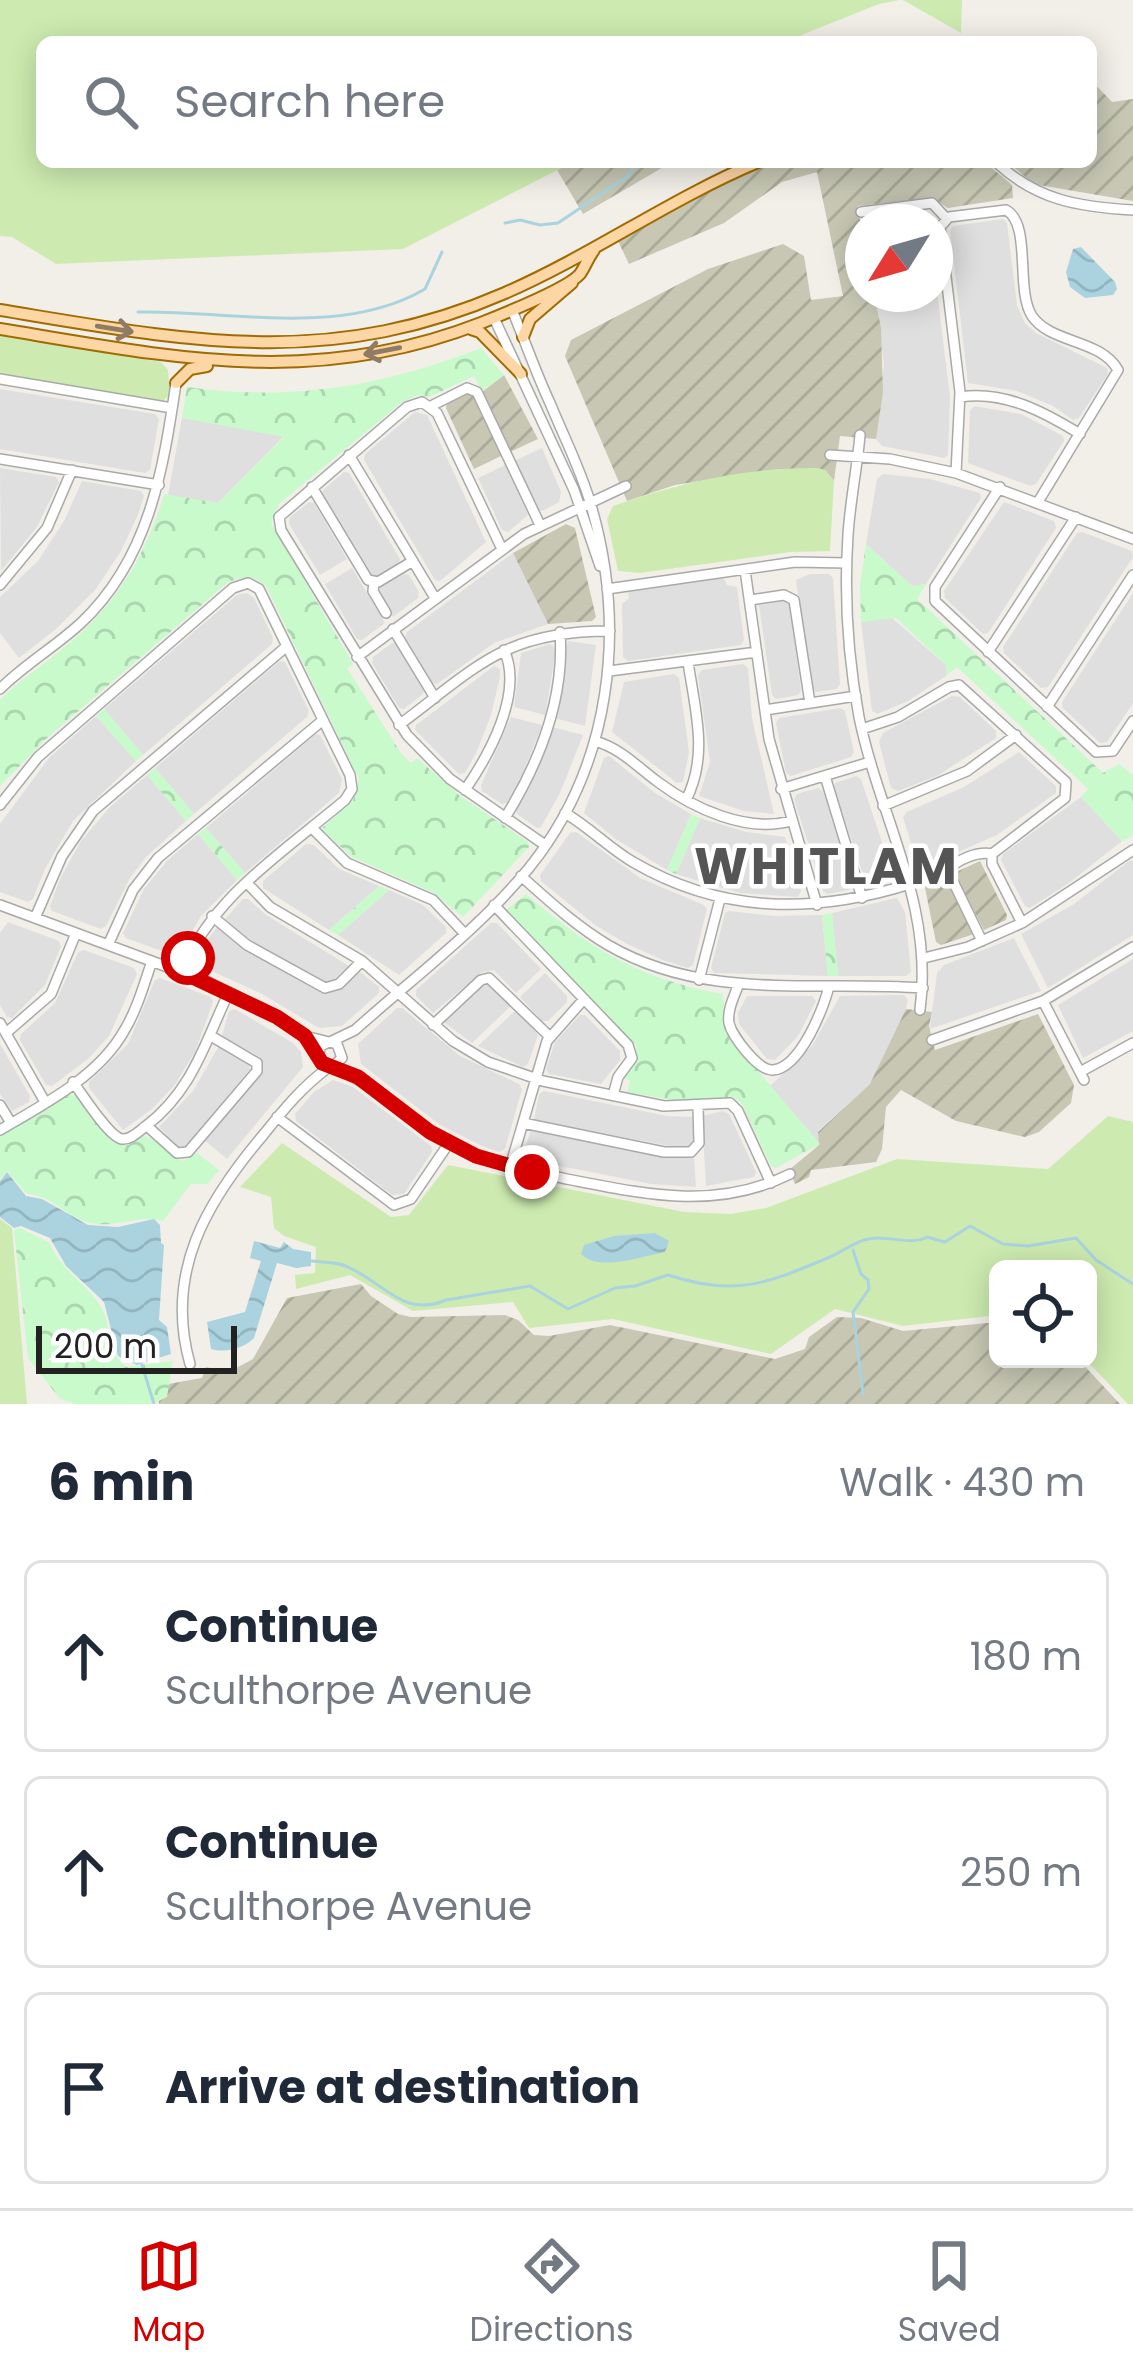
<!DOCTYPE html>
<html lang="en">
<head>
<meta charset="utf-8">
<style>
  :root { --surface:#fff; --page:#f2f2f3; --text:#1f2937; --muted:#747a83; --line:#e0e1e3; --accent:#d40000 }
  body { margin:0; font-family:Poppins,sans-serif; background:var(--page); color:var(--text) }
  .controls { position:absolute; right:36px; bottom:36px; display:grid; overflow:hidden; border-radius:18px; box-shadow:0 6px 30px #0003 }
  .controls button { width:108px; height:108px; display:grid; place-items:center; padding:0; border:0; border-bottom:3px solid var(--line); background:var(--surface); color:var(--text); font:60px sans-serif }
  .compass { position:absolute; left:845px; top:204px; width:108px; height:108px; border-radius:50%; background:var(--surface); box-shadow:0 6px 30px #0003; rotate:233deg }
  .scale { position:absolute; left:36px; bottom:30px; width:201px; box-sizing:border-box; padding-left:12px; border:6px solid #222; border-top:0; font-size:33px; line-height:42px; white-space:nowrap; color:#222; -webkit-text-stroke:9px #fff; paint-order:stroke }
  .stop { position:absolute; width:36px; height:36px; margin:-27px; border:9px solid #d40000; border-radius:50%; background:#fff }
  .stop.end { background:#d40000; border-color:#fff; box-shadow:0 3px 12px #0008 }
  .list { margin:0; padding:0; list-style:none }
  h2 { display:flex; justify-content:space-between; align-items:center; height:156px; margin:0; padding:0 48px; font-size:51px }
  h2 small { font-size:39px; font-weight:400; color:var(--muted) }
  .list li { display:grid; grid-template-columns:78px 1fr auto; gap:36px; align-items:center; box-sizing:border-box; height:192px; margin:0 24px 24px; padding:0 24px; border:3px solid var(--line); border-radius:18px }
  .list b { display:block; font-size:45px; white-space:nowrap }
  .list p { margin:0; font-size:39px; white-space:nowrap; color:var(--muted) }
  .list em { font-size:39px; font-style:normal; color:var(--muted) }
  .icon { flex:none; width:66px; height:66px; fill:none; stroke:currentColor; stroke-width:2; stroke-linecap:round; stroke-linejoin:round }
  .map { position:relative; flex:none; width:1133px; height:1404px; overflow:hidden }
  .search { position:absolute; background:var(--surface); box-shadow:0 6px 30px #0003; left:36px; right:36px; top:36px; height:132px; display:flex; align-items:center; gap:30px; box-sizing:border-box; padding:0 42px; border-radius:18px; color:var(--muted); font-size:45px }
  .sheet { height:804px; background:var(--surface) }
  nav { display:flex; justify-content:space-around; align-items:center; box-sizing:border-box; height:168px; border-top:3px solid var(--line); background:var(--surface); font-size:33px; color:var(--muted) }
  nav a { display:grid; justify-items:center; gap:6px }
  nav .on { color:var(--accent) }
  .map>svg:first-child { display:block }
</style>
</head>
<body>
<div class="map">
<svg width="1133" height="1404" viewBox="0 0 1133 1404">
  <defs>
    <pattern id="construction-furrows" width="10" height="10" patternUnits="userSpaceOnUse" patternTransform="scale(3)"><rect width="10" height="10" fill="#c7c7b4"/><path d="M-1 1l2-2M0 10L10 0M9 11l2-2" fill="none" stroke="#abab9a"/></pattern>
    <pattern id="park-crowns" width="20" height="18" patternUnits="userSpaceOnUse" patternTransform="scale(3)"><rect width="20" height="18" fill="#c8facc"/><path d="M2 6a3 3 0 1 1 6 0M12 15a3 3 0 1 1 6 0" fill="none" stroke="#acd6af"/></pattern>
    <pattern id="water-waves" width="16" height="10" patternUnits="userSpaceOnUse" patternTransform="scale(3)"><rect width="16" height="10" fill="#aad3df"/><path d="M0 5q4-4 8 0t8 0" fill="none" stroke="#92b5bf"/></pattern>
  </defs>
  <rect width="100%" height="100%" fill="#f2efe9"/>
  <path fill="#e0dfdf" d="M1003,219L1007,223L1017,305L1025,323L1036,333L1107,368L1108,374L1079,418L1073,420L1053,406L1017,391L968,383L950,230L953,226Z
    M935,274L950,397L948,455L944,458L882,446L876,439L884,364L874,294H935Z
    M0,389L155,414L159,419L150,470L145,473L0,449Z
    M974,406L1021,414L1063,436L1064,441L1036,484L1030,486L968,463L970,411Z
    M415,412L427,415L486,542L440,581L435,580L364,460L365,454Z
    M182,418L285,435L218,503L168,495Z
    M542,448L561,492L559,502L542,511L537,510L514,461Z
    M505,465L528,515L508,532L502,530L478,478Z
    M0,468L56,477L59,482L37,527L1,571Z
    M344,472L349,473L400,559L398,565L376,578L370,576L322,496L323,490Z
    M883,474L930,479L980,493L981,498L926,584L912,586L866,544L877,479Z
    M82,481L141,491L144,496L138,515L121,551L95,590L56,629L19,658L0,633V597L38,561L64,521Z
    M309,502L314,503L347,559L320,575L289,524L290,517Z
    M1004,502L1054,521L1056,528L988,633L983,634L945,598L944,591Z
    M1082,532L1132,551L1133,557L1048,687L1041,688L1004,653L1003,647L1077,533Z
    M513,553L548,624L494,643L437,684L432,683L405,638L407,632Z
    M352,568L385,623L362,640L357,639L325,584Z
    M404,574L409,575L419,592L418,598L393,617L379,593L380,587Z
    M810,574H829L833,578L840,684L837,689L816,692L811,689L796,580Z
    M723,576L727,585L737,587L744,640L741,645L628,661L623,657L622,604L629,598L628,592Z
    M247,593L254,598L273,638L272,644L143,755L104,709L237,595Z
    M1133,593V703L1107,742L1100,743L1063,708L1062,702Z
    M785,601L790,605L801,691L798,695L776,699L772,695L759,605Z
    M891,617L946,665V676L908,701L877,714L872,711L861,622Z
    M568,641L596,645L585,726L554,718Z
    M392,643L397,644L424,689L423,694L404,709L399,708L372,663L373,657Z
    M550,644L555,648L554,662L545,715L514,707L521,653Z
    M280,661L285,662L309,711L307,717L194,814L155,768Z
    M743,664L748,668L752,718L774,814L744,811L699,796L710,762L698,675L702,670Z
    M494,666L500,669V677L491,715L477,751L465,773L459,774L415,730L416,725Z
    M674,674L679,678L689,752L683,782L677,783L612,732L624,682Z
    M952,696L960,697L996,731V738L937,776L898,791L891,788L879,742L883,733Z
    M840,708L845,711L854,752L851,757L791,776L786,773L776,723L779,718Z
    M96,716L136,761L73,821L45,869L33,899L28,902L0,892V824L49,758Z
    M511,717L542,725L522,776L507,803L502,804L482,791L481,785Z
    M552,727L583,735L560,793L541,827L537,828L517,814L516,808Z
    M316,734L320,735L342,779L339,793L245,873L206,828Z
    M1019,752L1056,786V793L997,835L919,869L903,817L907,812L964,787Z
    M609,756L655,793L691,814L667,870L617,840L584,813L604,758Z
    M147,775L186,821L146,857L130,878L106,926L101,929L52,911L50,906L60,879L81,841L110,807Z
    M856,776L861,779L893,875L890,880L867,886L834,788L835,783Z
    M818,788L823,791L852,885L849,890L827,894L823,891L794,799L797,794Z
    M1081,797L1122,841L1069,883L1030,908L1025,906L1001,860L1003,854Z
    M700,818L746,832L785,837L801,891L798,897L740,893L676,874Z
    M576,832L640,878L704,905L707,909L693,965L688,968L663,960L627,944L595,925L541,881L540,875L570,833Z
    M198,834L237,880L201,916L180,953L175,956L126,938L123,933L144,889L167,861Z
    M306,844L314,845L339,869L379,886L329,930L263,888V881Z
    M1129,861H1133V935L1048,988L1021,934L1074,904Z
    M389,890L423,905L446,927V933L399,975L338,935Z
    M897,898L905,912L911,972L906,976H838L832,913Z
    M243,899H248L266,915L349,966L332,982L324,983L249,939L225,919Z
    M729,911L774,916L822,915L828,976L714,973L711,968L725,913Z
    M8,922L59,941L61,946L45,985L12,1018L7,1017L0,1005V933Z
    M491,923H497L541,969L516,993L494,970L482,972L433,1013L416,996V990Z
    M218,926L253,954L321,993L336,991L360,972L379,987V993L342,1026L319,1028L262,994L199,965L197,960L205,943Z
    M1014,938L1041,991L930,1029L937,973L944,965Z
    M84,950L134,968L137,974L109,1036L88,1059L52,1086L46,1085L20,1040L21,1034L55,1003L78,952Z
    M1133,959V1031L1083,1058L1058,1005Z
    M545,973L567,996V1002L548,1021H542L520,997Z
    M160,978L211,997L213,1002L195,1052L174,1086L152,1109L123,1130L89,1088V1082L128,1044L155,980Z
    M485,982H491L513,1004L472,1043L445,1023V1018Z
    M904,995L908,1000L906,1009L882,1065L870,1084L818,1131L820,1144L770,1086L812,1046L840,996Z
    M747,996H812L816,1001L798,1036L775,1060L767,1059L739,1024L738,1013Z
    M397,1008H402L460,1056L519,1084L522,1089L505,1149L499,1152L482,1146L440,1125L361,1064L358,1044Z
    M235,1009L293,1043L301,1052L303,1067L227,1159L204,1140L263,1070L260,1057L222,1036L229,1011Z
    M517,1009L538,1035L528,1064L523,1067L478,1046Z
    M580,1015H585L620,1051V1060L601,1084L549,1074L546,1069L555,1042Z
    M0,1044L30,1096L29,1102L12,1111L0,1094Z
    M219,1046L249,1062L250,1069L186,1146L179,1147L159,1127L193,1091Z
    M333,1080L353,1087L431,1146L432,1152L404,1194L392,1195L296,1121L295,1114L314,1092Z
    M544,1091L667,1116L692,1117L694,1143L690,1147L670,1146L534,1120L539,1094Z
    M723,1111L729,1114L756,1172L754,1177L706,1186L702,1116Z
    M531,1130L656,1155L694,1157L696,1187L651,1184L525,1159L523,1154Z"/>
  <path fill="url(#construction-furrows)" d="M1091,80L1112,102L1133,99V201L1033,184L1008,162H1091Z
    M573,162H672L583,214L557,170Z
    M759,162H985L1012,185L1013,198L948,208L931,198L857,206L863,235V294H874L881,328L883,392L876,439L840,436L834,481L825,470L779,469L675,485L627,501L565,356L571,340L708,269L783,244L804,256L811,300L843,296L817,172L782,182L724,223L629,264L617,239Z
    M504,375L538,439L510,452L482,392Z
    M467,394L473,395L501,456L474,469L446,408L447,403Z
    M566,524L575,528L596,617L592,621L548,624L513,553Z
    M980,861L1007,915L1006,920L984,930L954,873Z
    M945,876L974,934L941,945L936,942L924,883Z
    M906,1009L932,1012L929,1026L935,1050L1038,1014L1074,1085L1071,1103L1039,1132L1025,1137L956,1121L901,1090L886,1107L882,1149L876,1162L811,1170L809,1177L795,1184L789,1170L819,1145L818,1132L870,1084Z
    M361,1284L371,1296L398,1314L411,1317L505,1315L518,1320L534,1335L549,1336L610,1325L775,1359L805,1349L809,1337L837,1317L861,1318L903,1331L998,1322V1359H1078L1120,1404H159L157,1386L202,1378L206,1367L229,1372L253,1359L287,1298Z"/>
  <path fill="#cdebb0" d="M0,0H899L879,4L784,42H42V162H573L403,249L56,264L12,237L0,236Z
    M903,0H962L961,33Z
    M0,335L161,362L168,370L170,394L163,401H152L0,375Z
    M818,468L825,470L834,481L830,551L790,552L640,573L618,571L607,519L613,506C679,483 747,467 818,468Z
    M1108,1116L1133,1122V1404H1128L1085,1359L1088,1269H998V1315L903,1326L835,1309L771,1354L613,1319L529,1328L513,1302L413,1311L350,1275L296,1289L295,1275L315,1273L316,1247L284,1236L274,1228L271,1197L240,1187L282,1143L391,1217L409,1215L448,1165L684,1212L731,1214L766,1208L897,1159L1048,1169Z
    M0,1219L12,1228L27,1404H0Z"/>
  <path fill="url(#park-crowns)" d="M481,348L504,375L482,391L474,376L429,397L418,395L402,402L279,504L271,523L353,664L347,668L401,753L411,763L417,758L459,795L528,842L529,847L463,917L432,892L352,857L321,829L353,801L359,779L267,588C255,574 242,576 227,583L47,738L0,786V700C20,679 45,664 67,645C116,606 147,553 164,494L218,503L284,437L182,418L187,387C291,402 384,386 481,348Z
    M866,544L912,586L926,584L917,599L1103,773L1119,764L1133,775V836L1122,841L1081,797L1088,789L957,667L946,676V665L896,618L861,622L860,586Z
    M104,709L143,755L136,761L96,716Z
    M155,768L194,814L186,821L147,775Z
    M691,814L700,818L676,874L667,870Z
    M206,828L245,873L237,880L198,834Z
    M379,886L389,890L338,935L329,930Z
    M526,894C590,949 639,979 723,994L726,1033L820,1144L776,1168L771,1166L742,1104L733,1097L679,1101L627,1092L630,1081L624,1078L637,1060L636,1046L506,910Z
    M832,913L838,976H828L822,915Z
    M69,1094L76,1096L114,1143L128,1145L144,1136C159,1140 168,1156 184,1161L197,1153L219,1170L207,1184H191L163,1221C138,1214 112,1230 87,1222C65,1215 49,1194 27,1194L7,1171L0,1179V1137Z
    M20,1228L50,1243C61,1271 84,1281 100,1305C115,1328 100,1343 126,1367L173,1361L167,1397L153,1404H76L60,1399L28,1358L14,1230Z"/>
  <path fill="url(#water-waves)" d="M1081,247L1115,282L1117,289L1113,295L1085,298L1070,287L1066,272L1073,249Z
    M7,1172L26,1196L42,1199L88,1225L118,1227L154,1219L160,1225L161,1243L164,1245L159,1320L167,1327L171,1354L137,1365L118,1356L104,1302L66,1266L50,1238L21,1226L14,1228L0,1217V1181Z
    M655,1233L669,1241L665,1252C640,1257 599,1272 581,1254L584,1245L614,1236Z
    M254,1241L280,1248L284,1242L293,1249L311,1252V1266L296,1268L277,1263L254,1338C243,1349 226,1353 211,1349L207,1322L245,1312L261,1261L250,1258Z"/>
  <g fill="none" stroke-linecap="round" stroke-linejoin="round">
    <path stroke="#aad3df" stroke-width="3" d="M505,223L520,220L540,225L558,223L628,176L635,163
      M138,312C229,310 342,338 425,289L442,252
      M853,1250L861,1274L868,1280L869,1289L853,1312L863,1394
      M312,1261C324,1262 339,1262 350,1268C385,1284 404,1318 446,1300L530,1286L568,1309L615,1288L635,1286L668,1275C735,1297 766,1284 830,1257C841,1252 852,1244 864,1240C885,1233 909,1247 927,1237L945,1242L970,1226L1003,1244L1028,1246L1076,1238L1096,1260L1133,1284
      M142,1365L154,1404"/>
    <defs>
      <path id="minor" d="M996,162C1036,200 1079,207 1133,210
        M861,212L932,203L946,218
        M494,318L574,490L600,566
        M0,379L172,408
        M960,397C1004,390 1044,412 1080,434
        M431,406L467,388L477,392L540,525
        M860,435C857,469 850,502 848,535C844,596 848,658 859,717C880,819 934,903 920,1010
        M349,455L435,598
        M830,455L890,459L956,473L1133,539
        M0,459L159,485
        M956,473L960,392L940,227L949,217L1006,210C1032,224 1015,290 1032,316C1051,344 1101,339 1118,370L1038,502
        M312,487L368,580L378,582L413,561
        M1000,487L935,587V601L1096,752L1113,751L1133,721
        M502,549L437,413L422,402L407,407L279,517L281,530L407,735L450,779L545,845
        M745,570L769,739L817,905
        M374,582L373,591L386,613
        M0,585L47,528L72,470
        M607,589L795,562L846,563
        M750,600L784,595L794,600L810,703
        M393,629L435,698
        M988,652L1076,517
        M357,657L524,534L626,486
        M609,671L757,652
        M0,689C25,664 55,647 81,623C149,559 163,471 176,383
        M1047,707L1133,575
        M765,710L856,696
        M399,725C478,666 505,631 610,631
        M862,729L898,717L949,687L959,685L1066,782L1065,798L992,854V864L1022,923
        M595,741C622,749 636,766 658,782C694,809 747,833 791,821
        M825,776L862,898
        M781,789L870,762
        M465,790C489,755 524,693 504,650
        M686,800C709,755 695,710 688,662
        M0,805L38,757L233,588L248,583L259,589L350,775L352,789L345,800C285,851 211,897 182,972
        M883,806L967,771L1016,735
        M565,813C589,827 609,848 633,862C722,914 814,914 910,884
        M505,818C539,763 565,698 560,632
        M312,828L347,863L433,900L464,933
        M521,876C549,901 576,926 608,945C706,1002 815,980 923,988
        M247,883L270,907L362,961L453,1041L488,1062L543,1081L664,1106L730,1103L738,1111L771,1183
        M0,905L208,982L263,1009L305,1036L337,1044L342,1058L332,1067L322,1063L318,1056L321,1046L329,1042
        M494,905L628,1045L632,1058L618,1077L613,1095
        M212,916L247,945L325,988L339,984L362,961
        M35,918L62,856L93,811L287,646
        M982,941L948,871C955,860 978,851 992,854
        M108,945L133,890L158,858L323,720
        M924,958L968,947L1022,923L1133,850
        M699,980L720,899
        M738,986C734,997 727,1010 729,1023C732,1036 758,1071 773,1070C800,1068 824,1008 829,986
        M1043,1001L1084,1080
        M0,1023L45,1102
        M433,1025L481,980L489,978L549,1036
        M6,1033L51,994L76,933
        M932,1040L1043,1001L1133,947
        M330,1042L355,1030C413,978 479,929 529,868C612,765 627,629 591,505C581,470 564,437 550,403C536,373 525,341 512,310
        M332,1067C376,1084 407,1120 448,1142C487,1164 530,1171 572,1180C648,1195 718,1210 790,1174
        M1080,1072L1133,1043
        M73,1082C82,1094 109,1137 122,1139C131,1140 139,1131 146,1126C193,1090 205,1042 229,992
        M0,1105L11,1123
        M277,1117L394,1205L411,1199L449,1143
        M523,1123L664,1152H691L699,1143L698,1107
        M147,1126L177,1153L188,1152L257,1071V1063L211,1036
        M0,1130C43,1105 99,1076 124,1031C137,1010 144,984 152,961
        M510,1167L547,1041L584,999
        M190,1364C164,1272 207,1201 264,1134C284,1109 303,1086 329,1067"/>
      <path id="major" d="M0,310C184,340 326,371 505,293C592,255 670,199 758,162
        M0,329C171,357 313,389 481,323C501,315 568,288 580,274C585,267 588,258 594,250
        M471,329L480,332L521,374
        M523,337L530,319L572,283
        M176,383L190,369L207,366"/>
    </defs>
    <use href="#minor" stroke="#a9a9a9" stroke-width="12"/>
    <use href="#major" stroke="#a06b00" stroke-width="14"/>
    <use href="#minor" stroke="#fff" stroke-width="9"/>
    <use href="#major" stroke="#fcd6a4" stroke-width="10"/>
  </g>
  <defs><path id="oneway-shaft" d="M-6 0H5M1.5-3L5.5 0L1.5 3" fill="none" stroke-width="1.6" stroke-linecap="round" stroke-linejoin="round" transform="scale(3)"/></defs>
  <g stroke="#8f7c63">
    <use href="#oneway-shaft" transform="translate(115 329) rotate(9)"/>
    <use href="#oneway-shaft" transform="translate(382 351) rotate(169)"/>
  </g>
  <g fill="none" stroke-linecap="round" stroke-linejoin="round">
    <path stroke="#d40000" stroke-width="15" d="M188,958L182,972L277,1017L305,1036L322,1063L358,1077L430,1132L476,1156L532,1172"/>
  </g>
  <g text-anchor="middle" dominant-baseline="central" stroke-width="9" stroke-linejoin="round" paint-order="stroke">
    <g font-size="51" font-weight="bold" letter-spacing="3" fill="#555" stroke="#fff">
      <text x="827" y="866">WHITLAM</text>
    </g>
  </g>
</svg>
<div class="controls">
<button><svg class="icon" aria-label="locate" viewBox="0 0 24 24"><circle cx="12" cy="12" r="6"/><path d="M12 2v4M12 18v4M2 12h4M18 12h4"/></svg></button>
</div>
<svg class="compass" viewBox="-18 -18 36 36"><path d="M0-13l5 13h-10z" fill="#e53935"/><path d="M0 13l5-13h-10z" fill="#747a83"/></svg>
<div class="scale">200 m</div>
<div class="stop" style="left:188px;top:958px"></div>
<div class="stop end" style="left:532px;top:1172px"></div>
<div class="search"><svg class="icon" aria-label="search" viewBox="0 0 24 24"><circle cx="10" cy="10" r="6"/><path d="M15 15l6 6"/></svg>Search here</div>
</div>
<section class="sheet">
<h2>6 min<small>Walk · 430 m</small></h2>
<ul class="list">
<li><svg class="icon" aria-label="ahead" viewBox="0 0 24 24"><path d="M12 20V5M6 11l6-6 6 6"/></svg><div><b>Continue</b><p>Sculthorpe Avenue</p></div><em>180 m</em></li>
<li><svg class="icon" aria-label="ahead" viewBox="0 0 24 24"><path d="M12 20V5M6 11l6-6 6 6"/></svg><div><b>Continue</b><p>Sculthorpe Avenue</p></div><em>250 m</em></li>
<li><svg class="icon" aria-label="arrive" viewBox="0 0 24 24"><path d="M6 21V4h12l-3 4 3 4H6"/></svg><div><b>Arrive at destination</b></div></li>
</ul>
</section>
<nav>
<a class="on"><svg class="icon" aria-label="map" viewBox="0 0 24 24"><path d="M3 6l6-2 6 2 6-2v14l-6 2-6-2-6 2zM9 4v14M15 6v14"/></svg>Map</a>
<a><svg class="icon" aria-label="directions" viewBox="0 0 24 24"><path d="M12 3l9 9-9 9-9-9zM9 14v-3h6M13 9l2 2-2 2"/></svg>Directions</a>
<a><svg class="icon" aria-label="saved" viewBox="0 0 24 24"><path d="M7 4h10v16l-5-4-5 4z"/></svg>Saved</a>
</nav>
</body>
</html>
